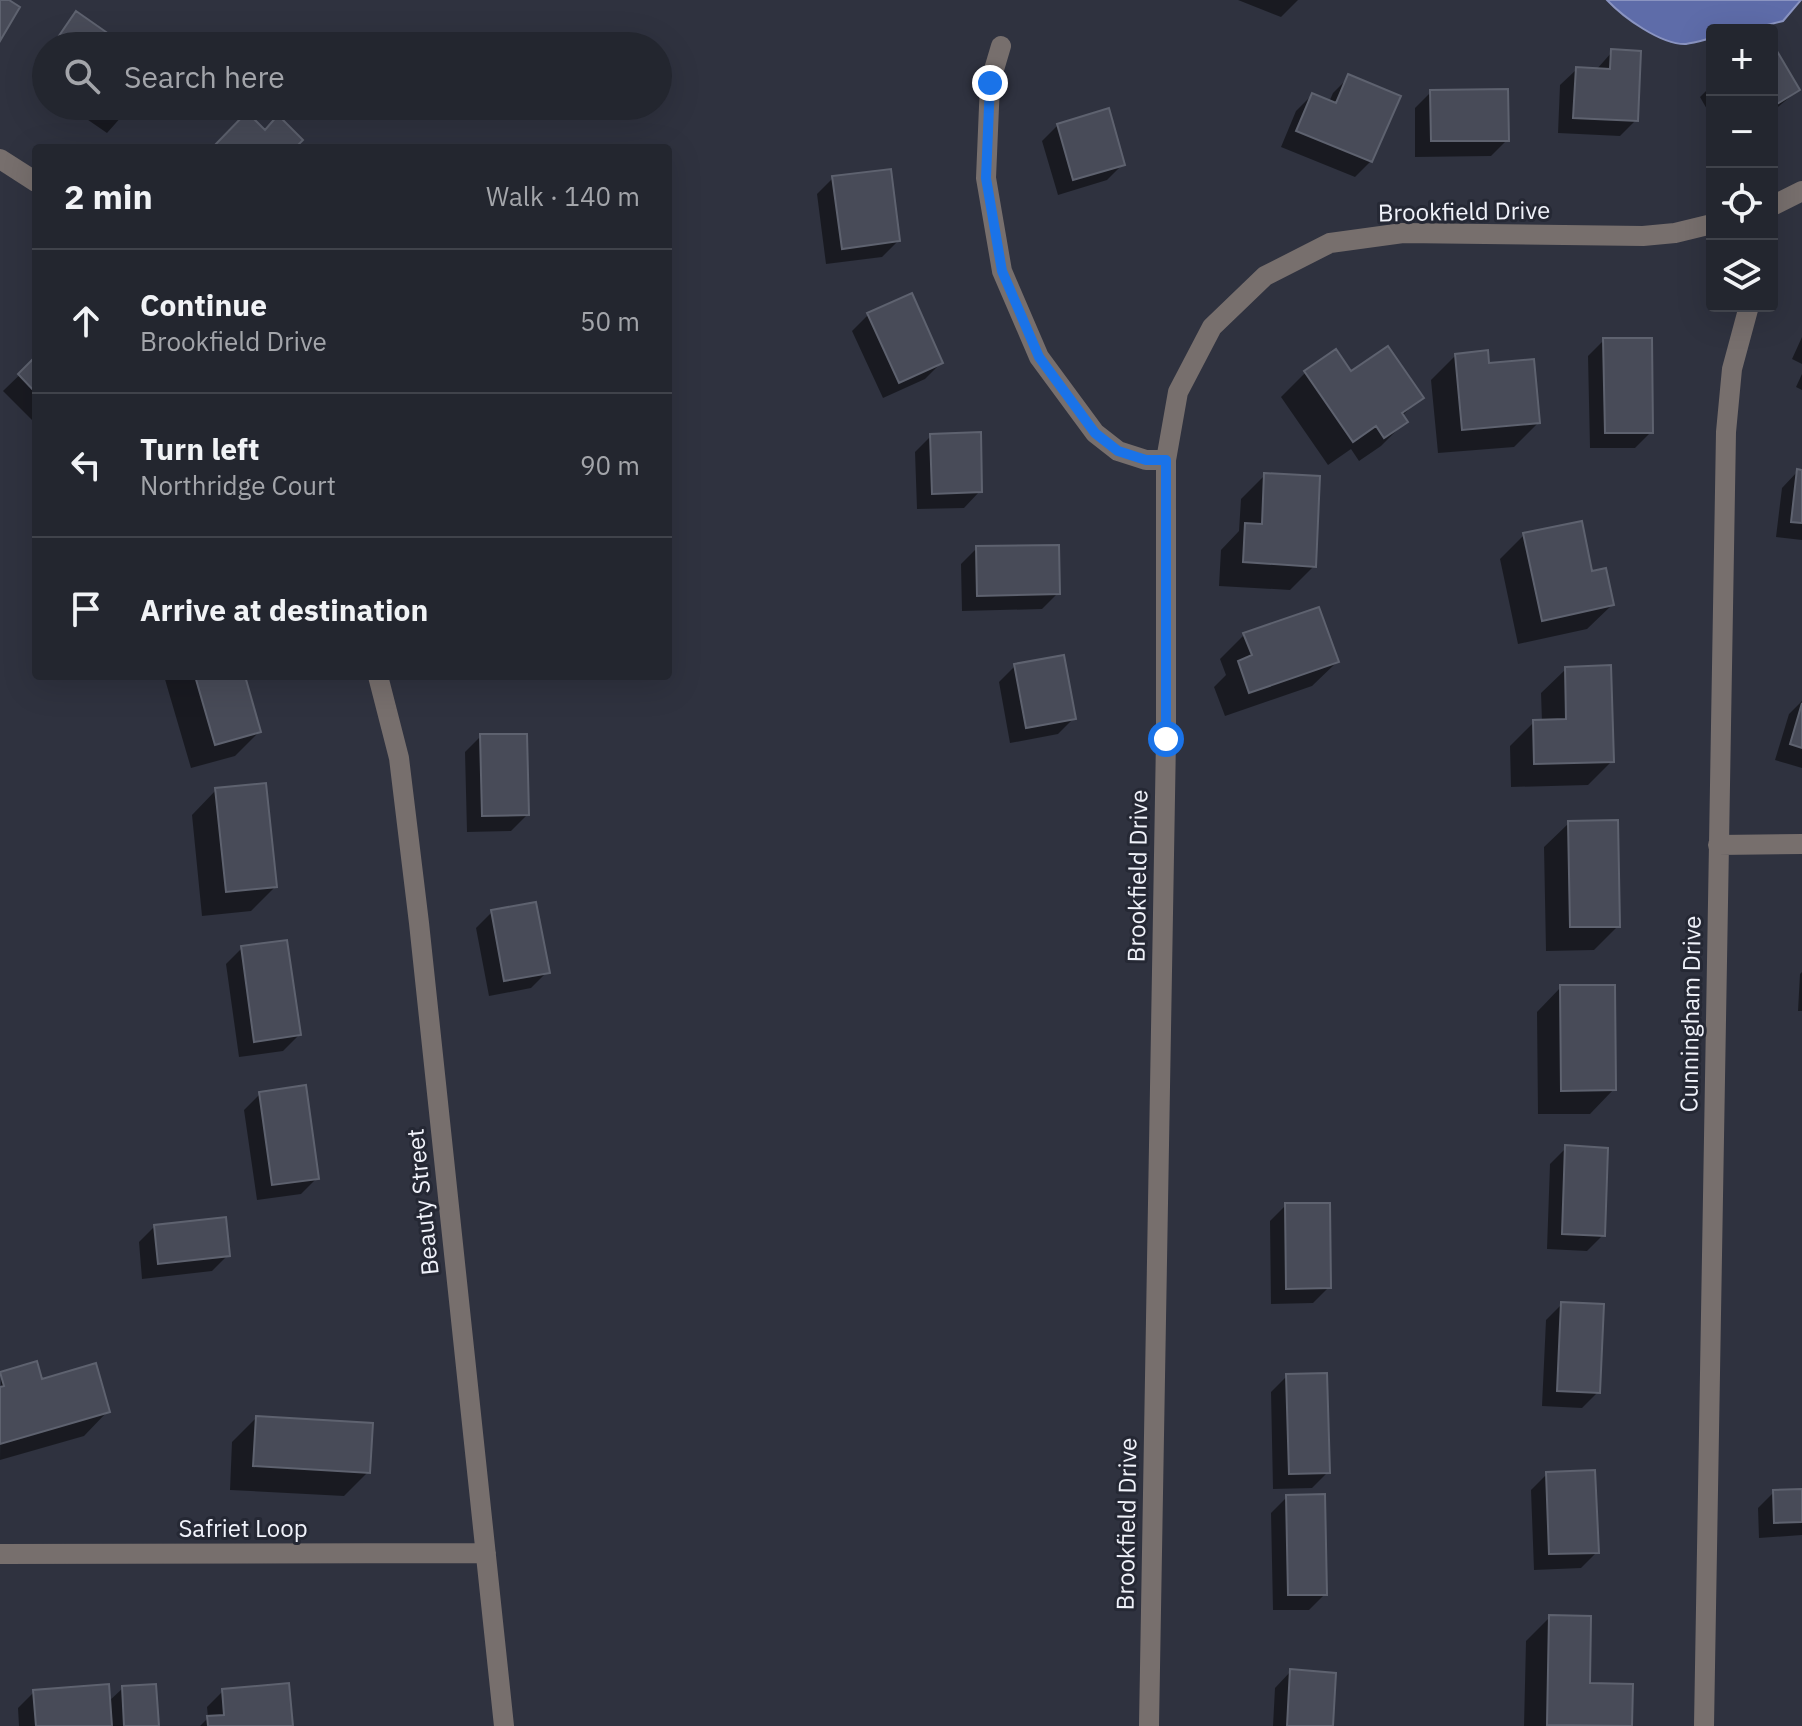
<!DOCTYPE html>
<html lang="en">
<head>
<meta charset="utf-8">
<style>
  :root { --surface:#23262f; --page:#2b2e37; --text:#f1f3f6; --muted:#a3a5aa; --line:#40434b }
  body { margin:0; font-family:"IBM Plex Sans",sans-serif; background:var(--page); color:var(--text) }
  .controls { position:absolute; right:24px; top:24px; display:grid; overflow:hidden; border-radius:8px; box-shadow:0 8px 32px #0002 }
  .controls button { width:72px; height:72px; display:grid; place-items:center; padding:0; border:0; border-bottom:2px solid var(--line); background:var(--surface); color:var(--text); font:40px sans-serif }
  .stop { position:absolute; width:24px; height:24px; margin:-18px; border:6px solid #1a73e8; border-radius:50%; background:#fff }
  .stop.end { background:#1a73e8; border-color:#fff; box-shadow:0 2px 8px #0008 }
  .list { margin:0; padding:0; list-style:none }
  h2 { display:flex; justify-content:space-between; align-items:center; height:104px; margin:0; padding:0 32px; font-size:34px }
  h2 small { font-size:26px; font-weight:400; color:var(--muted) }
  .list li { display:grid; grid-template-columns:52px 1fr auto; gap:24px; align-items:center; box-sizing:border-box; height:144px; padding:0 32px; border-top:2px solid var(--line) }
  .list b { display:block; font-size:30px; white-space:nowrap }
  .list p { margin:0; font-size:26px; white-space:nowrap; color:var(--muted) }
  .list em { font-size:26px; font-style:normal; color:var(--muted) }
  .icon { flex:none; width:44px; height:44px; fill:none; stroke:currentColor; stroke-width:2; stroke-linecap:round; stroke-linejoin:round }
  .map { position:relative; flex:none; width:1802px; height:1726px; overflow:hidden }
  .search { position:absolute; background:var(--surface); box-shadow:0 8px 32px #0002; left:32px; top:32px; width:640px; height:88px; display:flex; align-items:center; gap:20px; box-sizing:border-box; padding:0 28px; border-radius:44px; color:var(--muted); font-size:30px }
  .panel { position:absolute; background:var(--surface); box-shadow:0 8px 32px #0002; left:32px; top:144px; width:640px; height:536px; border-radius:8px }
  .map>svg:first-child { display:block }
</style>
</head>
<body>
<div class="map">
<svg width="1802" height="1726" viewBox="0 0 1802 1726">
  <rect width="100%" height="100%" fill="#2f323f"/>
  <path fill="#5e6ca9" stroke="#8a94c1" stroke-width="2" d="M1607,0H1801L1783,21L1747,30H1712V38C1704,40 1694,43 1686,44C1661,45 1623,17 1607,0Z"/>
  <path fill="#0007" d="M1238,0H1298L1281,17Z
    M77,14L123,46H49Z
    M1772,49L1798,90L1772,112Z
    M46,51V72L36,65Z
    M1612,52L1636,120L1620,136L1558,133L1560,85L1577,69L1596,70Z
    M1349,77L1371,161L1355,177L1281,147L1296,111L1312,95L1329,102L1333,93Z
    M1712,85V118L1700,97Z
    M1431,92L1507,140L1491,156L1415,157V108Z
    M83,106H131L107,133L78,113Z
    M1058,125L1123,164L1107,180L1058,195L1042,141Z
    M833,178L898,241L882,257L826,264L817,194Z
    M868,315L941,363L925,379L883,398L852,331Z
    M1802,337V364L1792,359Z
    M1604,340L1651,432L1635,448H1590L1588,356Z
    M1335,352L1350,374L1421,397L1402,416L1405,422L1381,446L1359,461L1351,449L1328,465L1281,397L1305,373Z
    M1456,355L1487,365L1538,423L1514,447L1438,453L1431,380Z
    M36,359V424L3,391Z
    M1802,374V390L1796,387Z
    M931,436L980,491L964,508L917,509L915,452Z
    M1798,471L1802,472V540L1776,537L1782,488Z
    M1265,475L1314,566L1290,590L1219,586L1221,550L1239,531L1241,499Z
    M1524,535L1591,573L1612,605L1587,629L1518,644L1500,559Z
    M977,548L1058,593L1042,609L962,611L961,564Z
    M1244,635L1337,662L1312,686L1225,716L1214,687L1226,675L1220,659Z
    M1015,666L1074,718L1058,734L1010,743L999,682Z
    M1566,669L1612,761L1588,785L1511,787L1510,746L1534,722H1542L1541,693Z
    M164,676H243L259,732L235,756L191,768Z
    M1802,701V768L1775,760L1789,714Z
    M481,736L527,815L511,831L467,832L465,752Z
    M216,790L275,887L251,911L202,916L192,815Z
    M1569,823L1618,926L1594,950L1546,951L1544,847Z
    M492,912L547,972L531,988L489,996L476,928Z
    M242,948L299,1035L283,1051L239,1057L226,964Z
    M1802,972V1011H1798L1800,974Z
    M1561,987L1614,1089L1590,1114H1538L1537,1012Z
    M260,1094L317,1178L301,1194L257,1200L244,1110Z
    M1566,1148L1603,1235L1587,1251L1547,1249L1550,1164Z
    M1286,1205L1329,1287L1313,1303L1271,1304L1270,1221Z
    M155,1226L228,1255L212,1271L142,1279L139,1242Z
    M1562,1304L1598,1392L1582,1408L1542,1406L1546,1320Z
    M1,1374L41,1381L108,1411L84,1436L0,1460Z
    M1287,1376L1328,1472L1312,1488L1273,1489L1271,1392Z
    M256,1418L368,1472L344,1496L230,1490L232,1442Z
    M1547,1474L1597,1552L1581,1568L1534,1570L1531,1490Z
    M1802,1491V1535L1759,1538L1758,1508L1774,1492Z
    M1287,1497L1325,1594L1309,1610H1273L1271,1513Z
    M1550,1617L1588,1685L1630,1726H1524L1526,1641Z
    M1291,1671L1331,1726H1273L1275,1688Z
    M123,1688L157,1726H19L18,1708L34,1692L108,1702Z
    M223,1691L291,1726H200L208,1718L207,1707Z"/>
  <path fill="#484b58" stroke="#5e626f" stroke-width="2" d="M0,0H9L20,7L0,41Z
    M76,11L126,46H52Z
    M1774,46L1800,90L1772,107V47Z
    M1611,49L1641,51L1638,121L1573,118L1576,67L1610,69Z
    M1348,74L1401,96L1372,162L1296,131L1312,93L1336,103Z
    M1508,89L1509,141H1431L1430,90Z
    M107,106H133L125,118Z
    M1109,108L1125,165L1073,180L1057,124Z
    M247,112L265,130L278,115L303,140L295,148H212Z
    M891,169L900,241L842,249L832,176Z
    M912,293L943,363L899,383L867,313Z
    M1603,338H1652L1653,433H1605Z
    M1388,346L1424,398L1402,413L1408,422L1384,438L1376,426L1353,442L1304,371L1336,349L1351,371Z
    M1488,350L1489,363L1534,359L1540,423L1462,430L1455,354Z
    M36,356V393L18,374Z
    M981,432L982,492L932,494L930,434Z
    M1797,469L1802,470V523L1791,522Z
    M1264,473L1320,476L1316,567L1243,562L1245,523L1262,524Z
    M1582,521L1592,571L1606,568L1614,605L1542,621L1523,533Z
    M1059,545L1060,594L977,596L976,546Z
    M1319,607L1339,662L1249,693L1238,661L1252,655L1243,633Z
    M1064,655L1076,719L1026,728L1014,664Z
    M1611,665L1614,762L1534,764L1533,720L1566,719L1565,667Z
    M195,676H245L261,732L215,745Z
    M1802,703V748L1790,744Z
    M480,734H527L529,815L482,816Z
    M266,783L277,887L226,892L215,788Z
    M1618,820L1620,927H1570L1568,821Z
    M536,902L550,973L504,981L491,910Z
    M287,940L301,1035L254,1042L241,946Z
    M1560,985H1615L1616,1090L1561,1091Z
    M306,1085L319,1179L272,1185L259,1092Z
    M1565,1145L1608,1148L1605,1236L1562,1234Z
    M1285,1203H1330L1331,1288L1286,1289Z
    M226,1217L230,1256L158,1264L154,1225Z
    M1561,1302L1604,1304L1600,1393L1557,1391Z
    M37,1361L42,1379L96,1363L110,1412L0,1444V1387L4,1386L0,1372Z
    M1327,1373L1330,1473L1289,1474L1286,1374Z
    M256,1416L373,1423L370,1473L253,1466Z
    M1595,1470L1599,1553L1549,1554L1546,1472Z
    M1802,1489V1522L1774,1523L1773,1490Z
    M1325,1494L1327,1595H1288L1286,1495Z
    M1549,1615L1591,1616L1590,1683L1633,1684L1632,1726L1547,1725Z
    M1290,1669L1336,1673L1333,1726H1287Z
    M289,1683L293,1726H208L207,1716L224,1715L222,1689Z
    M109,1684L112,1726H36L33,1690Z
    M156,1684L159,1726H124L122,1686Z"/>
  <g fill="none" stroke-linecap="round" stroke-linejoin="round">
    <path stroke="#776f6d" stroke-width="20" d="M1001,46L990,83L986,178L1002,271L1039,357L1095,433L1118,451L1146,460H1166
      M0,159L36,182
      M1772,206L1802,191
      M378,676L399,758L419,923L504,1726
      M1718,845L1802,844
      M0,1554L486,1553
      M1149,1726L1166,739V460L1178,392L1212,327L1265,276L1330,243L1403,233L1643,236L1675,233L1712,224
      M1704,1726L1726,432L1732,369L1749,306"/>
  </g>
  <g fill="none" stroke-linecap="round" stroke-linejoin="round">
    <path stroke="#1a73e8" stroke-width="10" d="M990,83L986,178L1002,271L1039,357L1095,433L1118,451L1146,460H1166V739"/>
  </g>
  <g text-anchor="middle" dominant-baseline="central" stroke-width="6" stroke-linejoin="round" paint-order="stroke">
    <g font-size="24" fill="#f0f2fa" stroke="#252834">
      <text transform="translate(1464 211) rotate(-1)">Brookfield Drive</text>
      <text transform="translate(1137 876) rotate(-89)">Brookfield Drive</text>
      <text transform="translate(1690 1014) rotate(-89)">Cunningham Drive</text>
      <text transform="translate(422 1202) rotate(-96)">Beauty Street</text>
      <text transform="translate(1126 1524) rotate(-89)">Brookfield Drive</text>
      <text x="243" y="1528">Safriet Loop</text>
    </g>
  </g>
</svg>
<div class="controls">
<button>+</button>
<button>−</button>
<button><svg class="icon" aria-label="locate" viewBox="0 0 24 24"><circle cx="12" cy="12" r="6"/><path d="M12 2v4M12 18v4M2 12h4M18 12h4"/></svg></button>
<button><svg class="icon" aria-label="layers" viewBox="0 0 24 24"><path d="M12 4l9 5-9 5-9-5zM3 14l9 5 9-5"/></svg></button>
</div>
<div class="stop" style="left:1166px;top:739px"></div>
<div class="stop end" style="left:990px;top:83px"></div>
<div class="search"><svg class="icon" aria-label="search" viewBox="0 0 24 24"><circle cx="10" cy="10" r="6"/><path d="M15 15l6 6"/></svg>Search here</div>
<section class="panel">
<h2>2 min<small>Walk · 140 m</small></h2>
<ul class="list">
<li><svg class="icon" aria-label="ahead" viewBox="0 0 24 24"><path d="M12 20V5M6 11l6-6 6 6"/></svg><div><b>Continue</b><p>Brookfield Drive</p></div><em>50 m</em></li>
<li><svg class="icon" aria-label="left" viewBox="0 0 24 24"><path d="M17 20v-9H6M10 6l-5 5 5 5"/></svg><div><b>Turn left</b><p>Northridge Court</p></div><em>90 m</em></li>
<li><svg class="icon" aria-label="arrive" viewBox="0 0 24 24"><path d="M6 21V4h12l-3 4 3 4H6"/></svg><div><b>Arrive at destination</b></div></li>
</ul>
</section>
</div>
</body>
</html>
